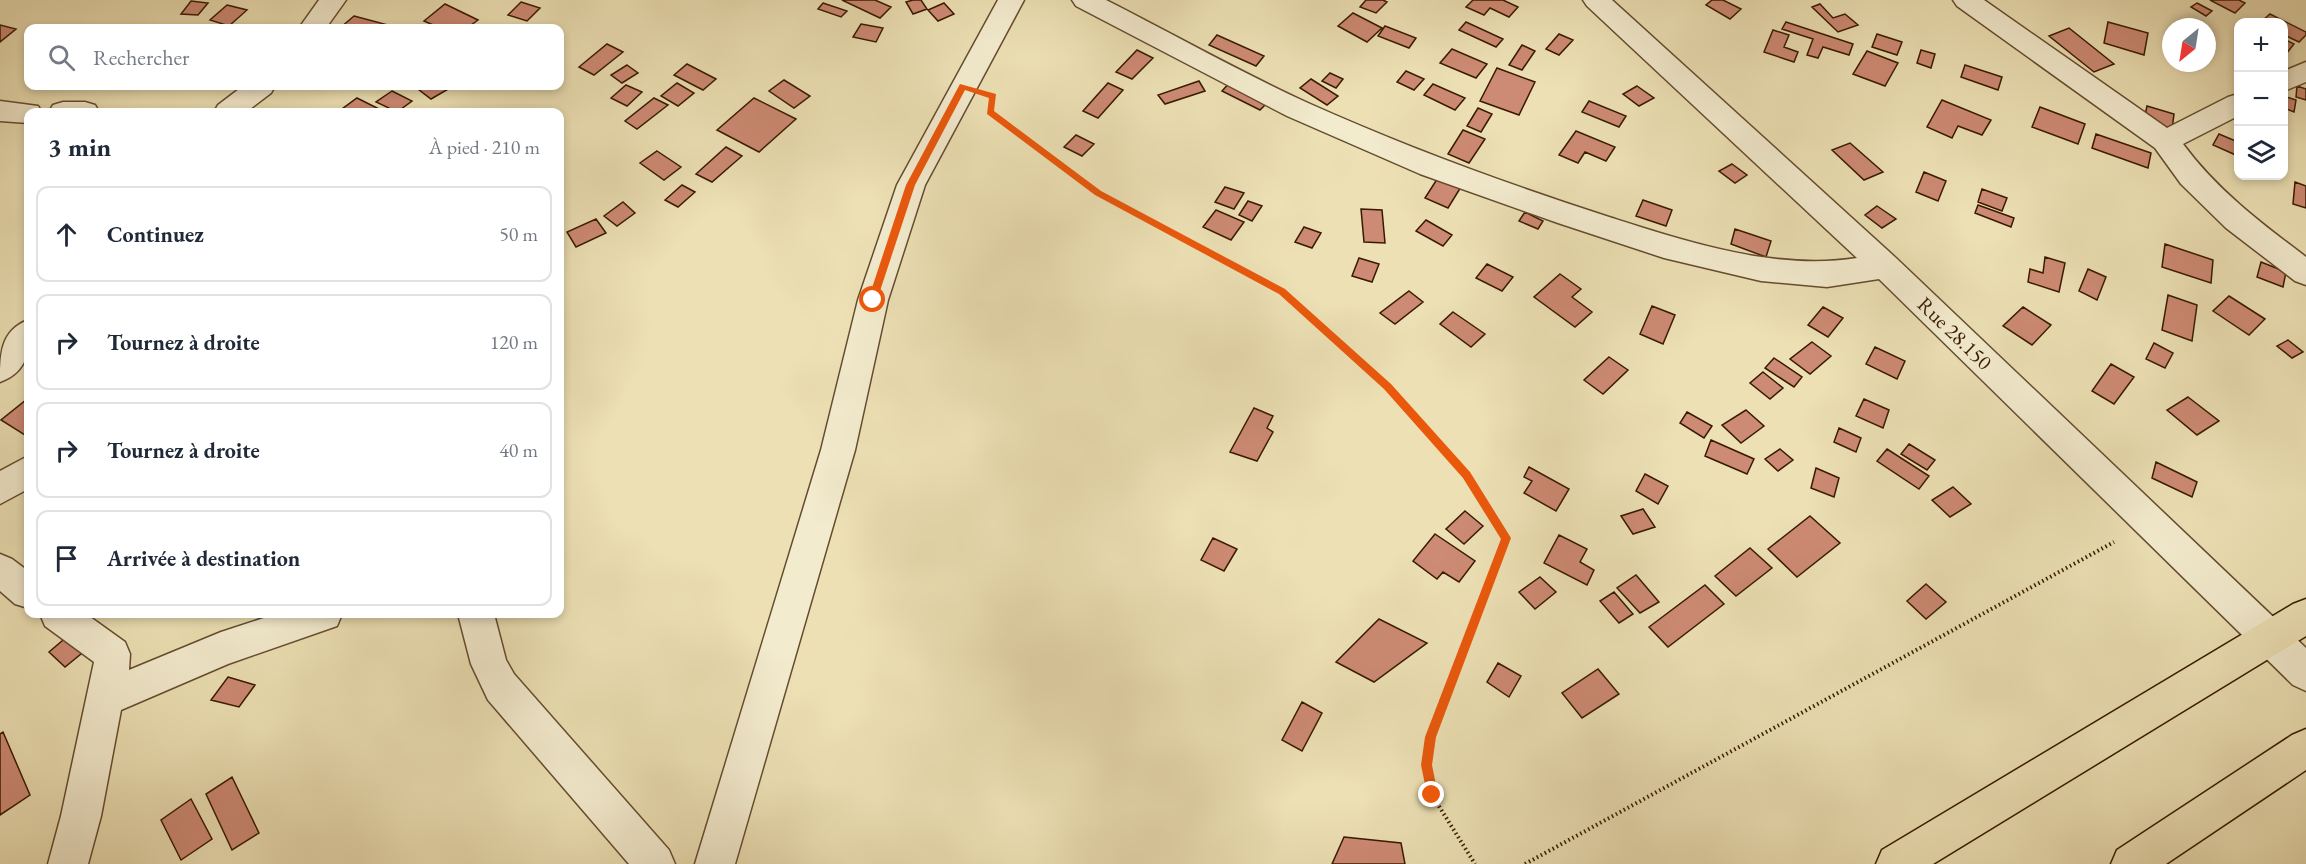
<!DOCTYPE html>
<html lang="fr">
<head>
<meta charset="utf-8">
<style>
  :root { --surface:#fff; --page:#f2f2f3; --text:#1f2937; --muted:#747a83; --line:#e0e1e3 }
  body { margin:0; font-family:"EB Garamond",serif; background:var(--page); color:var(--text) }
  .controls { position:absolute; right:18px; top:18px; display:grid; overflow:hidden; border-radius:12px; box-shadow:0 3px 9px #0003 }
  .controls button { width:54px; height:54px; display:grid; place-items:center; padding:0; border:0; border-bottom:2px solid var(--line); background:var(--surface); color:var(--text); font:30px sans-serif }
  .compass { position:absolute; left:2162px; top:18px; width:54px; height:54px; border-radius:50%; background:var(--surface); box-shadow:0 3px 9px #0003; rotate:210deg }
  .stop { position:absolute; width:18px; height:18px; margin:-14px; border:4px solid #ea580c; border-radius:50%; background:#fff }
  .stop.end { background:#ea580c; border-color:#fff; box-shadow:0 2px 6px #0008 }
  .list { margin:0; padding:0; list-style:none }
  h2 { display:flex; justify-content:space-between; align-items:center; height:78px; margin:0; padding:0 24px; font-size:26px }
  h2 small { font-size:20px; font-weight:400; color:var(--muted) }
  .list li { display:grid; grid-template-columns:39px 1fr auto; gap:18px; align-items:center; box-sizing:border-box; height:96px; margin:0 12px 12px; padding:0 12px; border:2px solid var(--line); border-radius:12px }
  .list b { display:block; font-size:22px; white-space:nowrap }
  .list em { font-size:20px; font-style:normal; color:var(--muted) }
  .icon { flex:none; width:33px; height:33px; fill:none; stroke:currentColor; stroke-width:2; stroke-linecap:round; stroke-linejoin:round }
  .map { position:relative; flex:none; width:2306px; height:864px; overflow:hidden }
  .search { position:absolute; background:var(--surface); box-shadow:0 3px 9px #0003; left:24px; top:24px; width:540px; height:66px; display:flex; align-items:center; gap:15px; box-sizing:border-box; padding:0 21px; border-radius:12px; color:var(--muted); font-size:22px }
  .panel { position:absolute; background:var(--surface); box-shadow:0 3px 9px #0003; left:24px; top:108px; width:540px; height:510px; border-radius:12px }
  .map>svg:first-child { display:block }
</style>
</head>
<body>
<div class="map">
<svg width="2306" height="864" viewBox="0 0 2306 864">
  <rect width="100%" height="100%" fill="#ece0b4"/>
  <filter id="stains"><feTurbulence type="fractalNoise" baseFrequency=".00333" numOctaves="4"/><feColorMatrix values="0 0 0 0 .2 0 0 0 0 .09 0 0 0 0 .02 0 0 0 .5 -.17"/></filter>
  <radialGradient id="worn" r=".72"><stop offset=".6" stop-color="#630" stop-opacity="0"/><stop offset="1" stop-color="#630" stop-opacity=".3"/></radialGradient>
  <path fill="#cd8a74" stroke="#381a02" stroke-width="1.5" d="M842,0H875L891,7L880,18Z
    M913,0H921L927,9L913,14L906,2Z
    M1366,0H1383L1387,2L1376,13L1360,7Z
    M1473,0H1503L1518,7L1509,17L1490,8L1484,15L1466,7Z
    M1712,0H1723L1741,9L1730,19L1706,5Z
    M2210,0H2239L2245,3L2235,13Z
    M191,1L208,3L198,15L181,14Z
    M521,2L540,8L527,21L508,15Z
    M823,3L847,11L841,17L818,9Z
    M944,3L954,14L938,21L928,10Z
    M2197,3L2212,11L2206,16L2191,7Z
    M445,4L478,20L467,28H440L424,21Z
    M1820,4L1833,18L1845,14L1858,25L1838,32L1812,7Z
    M227,5L247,10L229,26L210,20Z
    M1353,13L1382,28L1367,42L1338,26Z
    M2270,14L2306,32V35L2299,42L2284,35V22H2261Z
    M354,16L388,25L384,28H340Z
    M1466,22L1503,39L1496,47L1459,30Z
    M1786,22L1853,44L1849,55L1823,47L1818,58L1807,55L1813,39L1782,29Z
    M2108,22L2148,33L2144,55L2104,43Z
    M861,24L883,28L876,42L853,37Z
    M0,25L16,29L0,42Z
    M1385,26L1416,38L1409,48L1378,36Z
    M2069,28L2114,64L2094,72L2049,36Z
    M1773,30L1789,35L1784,47L1798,52L1794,62L1764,52Z
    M1559,34L1573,40L1559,55L1546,49Z
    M1877,34L1902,42L1897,55L1872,47Z
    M1217,35L1264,56L1256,66L1209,45Z
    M2284,39L2294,44L2286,54L2284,53Z
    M607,44L623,52L594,75L579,67Z
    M1522,45L1535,51L1522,70L1509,65Z
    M1452,49L1487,64L1476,78L1440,63Z
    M1137,50L1153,58L1132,79L1116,72Z
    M1921,50L1935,54L1931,68L1917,63Z
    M1867,51L1898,63L1885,86L1853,74Z
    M687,64L716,79L703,90L674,75Z
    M627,65L638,73L622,83L611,75Z
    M1965,65L2002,77L1998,90L1961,77Z
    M1497,68L1535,82L1519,115L1480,101Z
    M1406,71L1424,79L1414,90L1397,82Z
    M1330,73L1343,79L1336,88L1322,81Z
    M1311,79L1338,96L1327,105L1300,88Z
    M784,80L810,96L794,108L769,91Z
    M1232,80L1270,100L1260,110L1222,91Z
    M1199,81L1205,91L1165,104L1158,95Z
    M677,83L694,93L678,106L661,96Z
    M1108,83L1123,90L1098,118L1083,111Z
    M1433,84L1465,98L1455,110L1424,95Z
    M626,85L642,92L627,106L611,98Z
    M414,86H446L450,88L431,99Z
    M1637,86L1654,98L1639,106L1623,94Z
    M2297,86L2306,89V100L2296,97Z
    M392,91L412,101L397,112L376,102Z
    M2284,96L2296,100L2294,112L2284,108Z
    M357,98L385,112H348L342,109Z
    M654,98L668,105L637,129L625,121Z
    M754,98L796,119L759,152L717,130Z
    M1942,100L1991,120L1982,135L1958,126L1952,138L1927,127Z
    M1589,101L1626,116L1619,127L1582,112Z
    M2147,106L2174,114L2172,129L2144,120Z
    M2040,107L2085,124L2078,144L2032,127Z
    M1478,108L1492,114L1481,132L1467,126Z
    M1463,130L1485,139L1469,163L1448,154Z
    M1576,131L1615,147L1606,161L1585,152L1578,163L1559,155Z
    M2096,134L2151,153L2148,168L2092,148Z
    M2219,134L2238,142V156L2213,145Z
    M1076,135L1094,144L1082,156L1064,147Z
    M1850,143L1883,172L1864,180L1832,150Z
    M726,147L742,156L712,182L696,174Z
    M657,151L681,167L664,180L640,163Z
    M1732,164L1747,175L1735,183L1719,171Z
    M1924,172L1946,181L1938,201L1916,192Z
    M1441,173L1464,182L1448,208L1425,198Z
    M2295,182L2306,186V208L2293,204Z
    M682,185L695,192L678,207L665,200Z
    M1225,187L1244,193L1234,209L1215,202Z
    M1982,189L2007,198L2002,211L1978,202Z
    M1643,200L1672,210L1666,226L1636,216Z
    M1248,201L1262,206L1252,221L1239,215Z
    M623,202L635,213L617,226L604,216Z
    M1978,205L2014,218L2011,227L1975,213Z
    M1877,206L1896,219L1882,228L1865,215Z
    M1361,209L1382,210L1385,243L1364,242Z
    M1216,210L1244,222L1231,240L1203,227Z
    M1525,212L1543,221L1538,229L1519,221Z
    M596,219L606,233L576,247L567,232Z
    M1426,220L1452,235L1443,246L1416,231Z
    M1304,227L1321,233L1312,248L1295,242Z
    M1735,229L1771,241L1766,257L1731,244Z
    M2165,244L2213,260L2211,283L2162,267Z
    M2045,257L2065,263L2059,292L2028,282L2030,269L2043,273Z
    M1359,258L1379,264L1372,282L1352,276Z
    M2261,262L2286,272L2283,287L2257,277Z
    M1487,264L1513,277L1502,291L1476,278Z
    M2088,269L2106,277L2097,300L2079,291Z
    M1560,274L1581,289L1572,297L1592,312L1575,327L1534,297Z
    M1409,291L1423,302L1395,324L1380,313Z
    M2168,295L2197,305L2192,341L2162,330Z
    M2229,296L2265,319L2249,335L2213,311Z
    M1652,306L1675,315L1663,344L1640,334Z
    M1823,307L1843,318L1828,337L1808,325Z
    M2023,307L2051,325L2032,345L2003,326Z
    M1453,312L1485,334L1471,347L1440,324Z
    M2288,340L2303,352L2292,358L2277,346Z
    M1812,342L1831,356L1810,374L1790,359Z
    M2154,343L2173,353L2165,368L2146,359Z
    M1875,347L1905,361L1897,379L1866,364Z
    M1609,357L1628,370L1603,394L1584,380Z
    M1774,358L1802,377L1794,387L1765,368Z
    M2111,364L2134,377L2114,404L2092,391Z
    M1763,372L1783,388L1770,399L1750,383Z
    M2188,397L2219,421L2197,435L2167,410Z
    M1864,399L1889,410L1883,428L1856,416Z
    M26,400L28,401V437L1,420Z
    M1254,408L1273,416L1267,428L1273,432L1257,461L1230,452Z
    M1746,410L1764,426L1741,443L1722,425Z
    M1687,412L1712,426L1704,438L1680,423Z
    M1839,428L1861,438L1856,452L1834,442Z
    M1711,440L1754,459L1747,474L1705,456Z
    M1909,444L1935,460L1927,470L1901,454Z
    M1780,449L1793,460L1778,471L1765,459Z
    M1887,449L1929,476L1919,489L1877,461Z
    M2156,462L2197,482L2192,497L2152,478Z
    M1529,467L1569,489L1556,511L1524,493L1532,481L1524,477Z
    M1816,468L1839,478L1834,497L1811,488Z
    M1645,474L1668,486L1658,504L1636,491Z
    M1953,487L1971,504L1950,517L1932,500Z
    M1643,509L1655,527L1633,534L1621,516Z
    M1465,511L1483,526L1464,544L1446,529Z
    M1810,516L1840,543L1797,577L1768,549Z
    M1435,534L1475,561L1459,582L1443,572L1437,579L1413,561Z
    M1559,535L1587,549L1580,562L1594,570L1587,585L1544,563Z
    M1213,538L1237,549L1224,571L1201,560Z
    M1750,548L1772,568L1736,596L1715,576Z
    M1636,575L1659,602L1640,613L1617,588Z
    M1540,577L1556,592L1535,609L1519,592Z
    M1926,584L1946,602L1926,619L1907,601Z
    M1705,585L1724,604L1668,647L1649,627Z
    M1614,592L1633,614L1619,623L1600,601Z
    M1379,619L1427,643L1374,682L1336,662Z
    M76,629L92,645L65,667L49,652Z
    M1498,663L1521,676L1509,697L1487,682Z
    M1598,669L1619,694L1582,718L1562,693Z
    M228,677L255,685L239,707L211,700Z
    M1302,702L1322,713L1302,751L1282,740Z
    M3,732L30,795L0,815V734Z
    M232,777L259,833L232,850L206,794Z
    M191,799L212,839L181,860L161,820Z
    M1344,837L1401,843L1405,864H1332Z"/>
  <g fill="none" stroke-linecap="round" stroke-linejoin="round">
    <defs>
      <path id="minor" d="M319,0H346L326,28H299Z
        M998,0H1024L925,185L888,300L855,450L735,864H695L821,450L858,300L897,185Z
        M1072,0H1106C1173,34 1240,72 1308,103C1406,147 1507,184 1609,217C1688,242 1775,271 1857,258L1587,6L1583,0H1612L1896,258L2306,648V691L2293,685L1879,279L1827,287L1761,281L1664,258L1558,223L1420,174L1287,116L1076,6Z
        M1953,0H1984L2167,128L2228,97L2238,94V116L2183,144C2217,190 2261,223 2306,257V285L2295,281L2226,228L2181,184L2155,148L1957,6Z
        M2306,62V82L2284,91V71Z
        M243,86H275L271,93L246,112H214L218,105Z
        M0,101L38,106L42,112H28V123L0,121Z
        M63,102H85L95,105L99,112H49L53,105Z
        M28,320C31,347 29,372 0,382C0,355 0,331 28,320Z
        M28,456V489L0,504V471Z
        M0,554L12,559L28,571V608L15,604L0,591Z
        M40,614H86L125,642L130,654L129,670L221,632L276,614H342L337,626L228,664L121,710L101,816L88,864H48L61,816L94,662L45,626Z
        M458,614H494L506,660L514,674L669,850L675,864H629L488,700L471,664Z"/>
      <path id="major" d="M2306,599V636L1933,864H1876L1882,850L2293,604Z
        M2306,729V770L2166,864H2111L2117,850L2292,735Z"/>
    </defs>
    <use href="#minor" stroke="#654c2e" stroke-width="3"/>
    <use href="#major" stroke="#381a02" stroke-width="3"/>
    <path stroke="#381a02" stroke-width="3" stroke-dasharray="1.5 2" stroke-linecap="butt" d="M990,112L1098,193L1282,292L1386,385"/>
    <path stroke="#381a02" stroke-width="4" stroke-dasharray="1.5 3" stroke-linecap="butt" d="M1385,384L1467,475L1506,538L1431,737L1426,765L1432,795L1475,864
      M1525,864L2114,542"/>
    <use href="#minor" fill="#f3ebce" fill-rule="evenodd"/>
    <use href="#major" fill="#ece0b4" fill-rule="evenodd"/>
  </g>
  <path fill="#ea580c" d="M960,84L996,94L994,111L1101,191L1285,289L1391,384L1470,472L1511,538L1436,737L1432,765L1438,795L1436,799H1428L1421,765L1425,737L1501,539L1463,478L1384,389L1279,294L1095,195L987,114L989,98L965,90L915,185L877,300L876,302H870L868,300L906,185Z"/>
  <g text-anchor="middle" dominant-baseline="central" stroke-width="4.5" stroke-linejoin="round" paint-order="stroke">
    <g font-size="21" fill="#381a02" stroke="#f3ebce">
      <text transform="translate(1955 333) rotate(44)">Rue 28.150</text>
    </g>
  </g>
  <rect width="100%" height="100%" filter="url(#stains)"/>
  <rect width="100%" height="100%" fill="url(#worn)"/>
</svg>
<div class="controls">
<button>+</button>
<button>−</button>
<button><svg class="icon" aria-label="layers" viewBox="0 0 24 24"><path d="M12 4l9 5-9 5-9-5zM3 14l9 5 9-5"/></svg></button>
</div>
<svg class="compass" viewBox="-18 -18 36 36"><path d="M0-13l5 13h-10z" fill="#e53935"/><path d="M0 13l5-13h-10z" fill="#747a83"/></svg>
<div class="stop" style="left:873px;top:300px"></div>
<div class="stop end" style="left:1432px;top:795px"></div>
<div class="search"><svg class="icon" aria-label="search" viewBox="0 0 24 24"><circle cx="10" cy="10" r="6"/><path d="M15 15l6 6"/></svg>Rechercher</div>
<section class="panel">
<h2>3 min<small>À pied · 210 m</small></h2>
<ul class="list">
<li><svg class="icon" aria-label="ahead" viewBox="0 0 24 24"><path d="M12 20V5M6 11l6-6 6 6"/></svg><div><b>Continuez</b></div><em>50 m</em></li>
<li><svg class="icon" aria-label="right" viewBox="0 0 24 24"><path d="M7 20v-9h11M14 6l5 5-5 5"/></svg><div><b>Tournez à droite</b></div><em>120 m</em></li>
<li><svg class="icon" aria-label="right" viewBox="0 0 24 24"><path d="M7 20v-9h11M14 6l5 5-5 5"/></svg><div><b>Tournez à droite</b></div><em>40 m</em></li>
<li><svg class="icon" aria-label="arrive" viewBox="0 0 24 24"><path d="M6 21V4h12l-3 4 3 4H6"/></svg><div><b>Arrivée à destination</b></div></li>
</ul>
</section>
</div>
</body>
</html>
